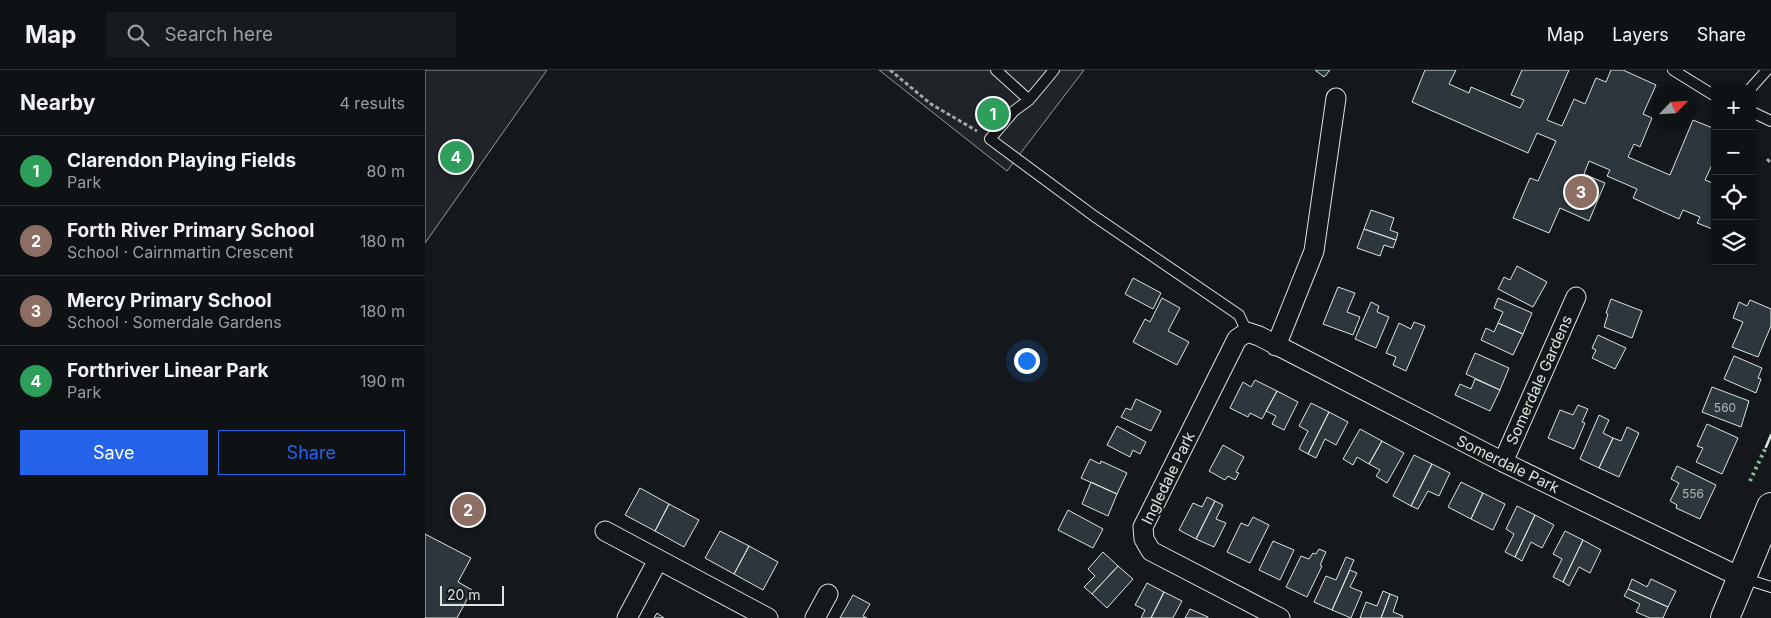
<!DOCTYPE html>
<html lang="en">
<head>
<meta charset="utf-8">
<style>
  :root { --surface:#0f1215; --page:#181b1e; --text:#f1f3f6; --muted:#9b9ea0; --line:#2f3234; --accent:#2563eb }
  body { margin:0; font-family:Inter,sans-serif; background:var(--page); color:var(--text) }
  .controls { position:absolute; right:15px; top:15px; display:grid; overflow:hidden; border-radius:0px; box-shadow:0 1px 4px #0004 }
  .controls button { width:45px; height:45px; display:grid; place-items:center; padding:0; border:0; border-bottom:1px solid var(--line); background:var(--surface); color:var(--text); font:25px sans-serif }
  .compass { position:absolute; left:1226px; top:15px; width:45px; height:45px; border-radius:50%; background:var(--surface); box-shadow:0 1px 4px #0004; rotate:65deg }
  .scale { position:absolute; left:15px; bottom:12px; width:64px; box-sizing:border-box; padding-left:5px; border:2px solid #d8e6dc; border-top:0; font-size:14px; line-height:18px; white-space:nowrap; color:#d8e6dc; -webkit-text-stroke:4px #14181c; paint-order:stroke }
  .you { position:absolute; left:601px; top:290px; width:18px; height:18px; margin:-12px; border:4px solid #fff; border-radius:50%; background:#1a73e8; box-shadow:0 0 0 8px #1a73e833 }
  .badge { display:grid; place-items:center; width:32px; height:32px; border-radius:50%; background:var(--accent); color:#fff; font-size:16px; font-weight:700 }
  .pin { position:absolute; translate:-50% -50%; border:2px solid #fff; box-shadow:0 1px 5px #0006 }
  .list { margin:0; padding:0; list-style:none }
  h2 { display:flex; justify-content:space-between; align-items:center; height:65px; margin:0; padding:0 20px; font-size:21px }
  h2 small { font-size:16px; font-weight:400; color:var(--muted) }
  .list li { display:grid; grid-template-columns:32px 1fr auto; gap:15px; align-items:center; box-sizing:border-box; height:70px; padding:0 20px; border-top:1px solid var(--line) }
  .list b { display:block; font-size:19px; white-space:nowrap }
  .list p { margin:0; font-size:16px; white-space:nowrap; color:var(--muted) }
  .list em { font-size:16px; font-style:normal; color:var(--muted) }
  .actions { display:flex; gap:10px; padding:15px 20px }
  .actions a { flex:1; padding:11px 0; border:1px solid var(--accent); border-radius:0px; text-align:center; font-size:18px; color:var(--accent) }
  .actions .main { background:var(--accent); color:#fff }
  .icon { flex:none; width:28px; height:28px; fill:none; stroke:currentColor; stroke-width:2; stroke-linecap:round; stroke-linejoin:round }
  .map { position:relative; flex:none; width:1346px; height:548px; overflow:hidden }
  header { display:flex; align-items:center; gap:30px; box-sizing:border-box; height:70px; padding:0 25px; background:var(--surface); border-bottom:1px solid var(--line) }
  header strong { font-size:24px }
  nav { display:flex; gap:28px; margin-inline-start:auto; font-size:18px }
  .search { width:350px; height:45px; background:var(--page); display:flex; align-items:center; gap:12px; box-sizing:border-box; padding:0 18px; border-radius:0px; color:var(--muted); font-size:19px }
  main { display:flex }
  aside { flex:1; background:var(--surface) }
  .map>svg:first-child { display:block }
</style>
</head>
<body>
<header>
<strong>Map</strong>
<div class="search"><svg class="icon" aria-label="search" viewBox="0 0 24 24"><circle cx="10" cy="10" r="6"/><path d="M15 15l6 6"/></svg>Search here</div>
<nav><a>Map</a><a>Layers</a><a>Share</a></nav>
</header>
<main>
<aside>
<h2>Nearby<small>4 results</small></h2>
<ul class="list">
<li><span class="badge" style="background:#2e9e5b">1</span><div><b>Clarendon Playing Fields</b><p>Park</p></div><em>80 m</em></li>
<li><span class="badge" style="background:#8d6e63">2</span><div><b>Forth River Primary School</b><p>School · Cairnmartin Crescent</p></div><em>180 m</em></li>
<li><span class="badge" style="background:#8d6e63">3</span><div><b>Mercy Primary School</b><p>School · Somerdale Gardens</p></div><em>180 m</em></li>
<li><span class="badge" style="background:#2e9e5b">4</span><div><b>Forthriver Linear Park</b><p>Park</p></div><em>190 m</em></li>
</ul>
<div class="actions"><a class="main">Save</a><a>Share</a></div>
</aside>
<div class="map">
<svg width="1346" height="548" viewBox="0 0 1346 548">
  <rect width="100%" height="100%" fill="#14181c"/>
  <path fill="#202428" stroke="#939e99" d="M0,0H122L0,173Z
    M454,0H659L582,101Z"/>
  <path fill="#2c363c" stroke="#d8e6dc" d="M890,0H905L899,7Z
    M1000,0H1031L1024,14L1044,23L1046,17L1095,38L1099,30L1086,25L1097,0H1144L1122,50L1137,56L1149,29L1160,34L1171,8L1181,12L1186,0H1198L1231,15L1218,44L1227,48L1215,77L1209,74L1203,87L1245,105L1268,50L1290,59V68L1287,73L1290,74V88L1280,110L1290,114L1287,121L1290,122V160L1272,153L1275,147L1258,140L1254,149L1208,128L1212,119L1182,106L1185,100L1164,91L1159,104L1180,113L1164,151L1135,138L1124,163L1088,148L1105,108L1113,111L1131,71L1112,63L1103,83L987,32Z
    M946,140L969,148L965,160L973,163L971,170L939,159Z
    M939,159L971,170L968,178L959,175L955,186L932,178Z
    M1092,196L1122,212L1108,237L1073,219L1079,207L1085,210Z
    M708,208L736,223L728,239L700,224Z
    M913,217L930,223L922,242L935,247L928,265L898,254Z
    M737,228L755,238L743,261L764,272L752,295L708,272L720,249L725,252Z
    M1073,228L1107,243L1098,264L1073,253L1078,242L1069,238Z
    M1186,229L1217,241L1207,268L1179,257L1183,244L1181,243Z
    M1325,230L1346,239V256L1333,287L1307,277L1318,252L1308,248L1314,232L1322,236Z
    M946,232L954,236L952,242L964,247L951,278L930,269Z
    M989,252L1000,256L981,301L968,295L971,287L961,283L974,253L986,259Z
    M1073,253L1098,264L1088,285L1056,270L1061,258L1069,262Z
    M1173,265L1201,278L1190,299L1167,288L1171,280L1167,278Z
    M1050,283L1084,298L1075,320L1041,304Z
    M1309,286L1337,298L1333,308L1336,309L1331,323L1299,309Z
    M1050,309L1075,320L1065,341L1030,325L1035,314L1046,319Z
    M830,310L852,321L837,349L825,343L823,347L805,338L818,312L826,317Z
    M1287,317L1324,331L1316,357L1277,342Z
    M852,321L873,332L859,360L847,354L851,346L841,341Z
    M711,329L736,341L726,361L696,347L701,338L706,340Z
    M886,333L904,342L883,384L874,379L883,361L874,356Z
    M1153,335L1163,339L1157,352L1160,353L1149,379L1123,368L1135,340L1148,345Z
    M904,342L923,352L911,375L900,369L891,388L883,384Z
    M1174,345L1184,350L1178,363L1188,368L1174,398L1155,389Z
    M1282,354L1313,368L1297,404L1271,392L1278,378L1272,376Z
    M692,356L721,372L715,384L708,380L705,387L682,375Z
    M1202,357L1214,363L1194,407L1174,398L1188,368L1196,371Z
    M935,359L957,371L944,394L932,387L928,395L918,389Z
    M957,371L979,383L962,413L951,406L955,400L944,394Z
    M798,375L819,387L811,402L814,403L810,410L803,406L800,410L784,401Z
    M989,385L1007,394L986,436L968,426Z
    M665,389L675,394L676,391L702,403L692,424L656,408Z
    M1007,394L1025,403L1014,426L1003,421L993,439L986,436Z
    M1252,396L1291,415L1275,449L1251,438L1252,435L1245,431L1254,413L1246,409Z
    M666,412L692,424L683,446L657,434Z
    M1036,412L1058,423L1046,449L1023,437Z
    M215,418L244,434L230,461L200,445Z
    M1058,423L1080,434L1068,460L1046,449Z
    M782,427L790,431L771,469L754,460L768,433L777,437Z
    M790,431L798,435L791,449L801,453L789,477L771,469Z
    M244,434L274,450L259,477L230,461Z
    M1092,436L1110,445L1090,487L1080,482L1089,464L1081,459Z
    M643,440L678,459L668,478L633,460Z
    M1110,445L1129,455L1117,478L1106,472L1097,491L1090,487Z
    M828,447L844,455L825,493L802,482L816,453L823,456Z
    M295,461L324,476L309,504L280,488Z
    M1140,461L1158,470L1138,512L1128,507L1137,489L1128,484Z
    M0,464L46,488L33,512L47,520L32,548H0Z
    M1158,470L1176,480L1165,503L1154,497L1144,516L1138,512Z
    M848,471L869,480L855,510L834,500Z
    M324,476L353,492L338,520L309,504Z
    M894,479L901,482L895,495L897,496L882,527L861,517L876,486L884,489L888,483L891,484Z
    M678,482L693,496L667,524L659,517L670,506L663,499Z
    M921,487L929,490L907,540L889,532L901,506L911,510Z
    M693,496L708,509L682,538L667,524Z
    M925,500L932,503L925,517L937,522L926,548L907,540Z
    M1207,509L1222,517L1226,509L1251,521L1243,537L1203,519Z
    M722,513L739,522L726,548H716L720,540L710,535Z
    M1203,519L1243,537L1238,548H1225L1211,542L1215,534L1199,526Z
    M958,521L965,524L956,548H935L941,532L952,536Z
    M739,522L757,531L748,548H726Z
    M965,524L973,527L968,542L978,546L977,548H956Z
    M428,525L445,534L438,546L442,548H415Z
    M765,539L783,547V548H760Z
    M232,543L239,548H229Z"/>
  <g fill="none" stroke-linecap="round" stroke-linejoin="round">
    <defs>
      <path id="service" d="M571,0L604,30
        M629,0L604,30L589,41L565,69L669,146L814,245L822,262
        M1248,0L1290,26
        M1325,19L1342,0
        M1327,42L1346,51
        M1318,508L1346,517"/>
      <path id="minor" d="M851,276L889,181L911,28
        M1078,392L1151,227
        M180,461L343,548
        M202,548L233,490
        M390,548L403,524
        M855,548L726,481L719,469L718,457L812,269L822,262L834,266L1078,392L1317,508"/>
      <path id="trunk" d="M1300,548L1346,437"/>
    </defs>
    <use href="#service" stroke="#d8e6dc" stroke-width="12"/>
    <use href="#minor" stroke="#d8e6dc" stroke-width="21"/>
    <use href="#trunk" stroke="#d8e6dc" stroke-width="30"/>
    <path stroke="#9da8a2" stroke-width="3" stroke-dasharray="4 2.5" stroke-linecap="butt" d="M465,0L506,34L552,61
      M1342,89L1346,93"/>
    <use href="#service" stroke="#14181c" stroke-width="10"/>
    <use href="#minor" stroke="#14181c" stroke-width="19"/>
    <use href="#trunk" stroke="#14181c" stroke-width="28"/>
    <path stroke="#8ac095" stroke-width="4" stroke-dasharray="2.5 4" stroke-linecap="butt" d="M1325,411L1341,377"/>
    <path stroke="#d8e6dc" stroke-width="2.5" d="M1341,377L1346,365"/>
  </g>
  <g text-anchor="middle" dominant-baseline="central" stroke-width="4" stroke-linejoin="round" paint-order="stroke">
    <g font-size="12" fill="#adbab4">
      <text x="1300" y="337">560</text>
      <text x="1268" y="423">556</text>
    </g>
    <g font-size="15" fill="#d8e6dc" stroke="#14181c">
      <text transform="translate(1114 310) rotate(-66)">Somerdale Gardens</text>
      <text transform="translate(1083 394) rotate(26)">Somerdale Park</text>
      <text transform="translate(743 408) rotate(-64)">Ingledale Park</text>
    </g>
  </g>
</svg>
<div class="controls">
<button>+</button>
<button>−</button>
<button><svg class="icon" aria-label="locate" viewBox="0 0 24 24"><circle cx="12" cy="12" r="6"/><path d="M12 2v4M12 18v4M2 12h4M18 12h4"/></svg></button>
<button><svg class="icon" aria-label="layers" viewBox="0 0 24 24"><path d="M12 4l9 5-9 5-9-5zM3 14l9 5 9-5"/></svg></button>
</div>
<svg class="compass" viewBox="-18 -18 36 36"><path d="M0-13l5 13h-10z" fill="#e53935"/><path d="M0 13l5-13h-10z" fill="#9b9ea0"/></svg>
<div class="scale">20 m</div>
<div class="you"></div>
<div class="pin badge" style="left:568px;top:44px;background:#2e9e5b">1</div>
<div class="pin badge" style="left:43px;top:440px;background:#8d6e63">2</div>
<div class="pin badge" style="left:1156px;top:122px;background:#8d6e63">3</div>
<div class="pin badge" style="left:31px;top:87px;background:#2e9e5b">4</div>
</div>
</main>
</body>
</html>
